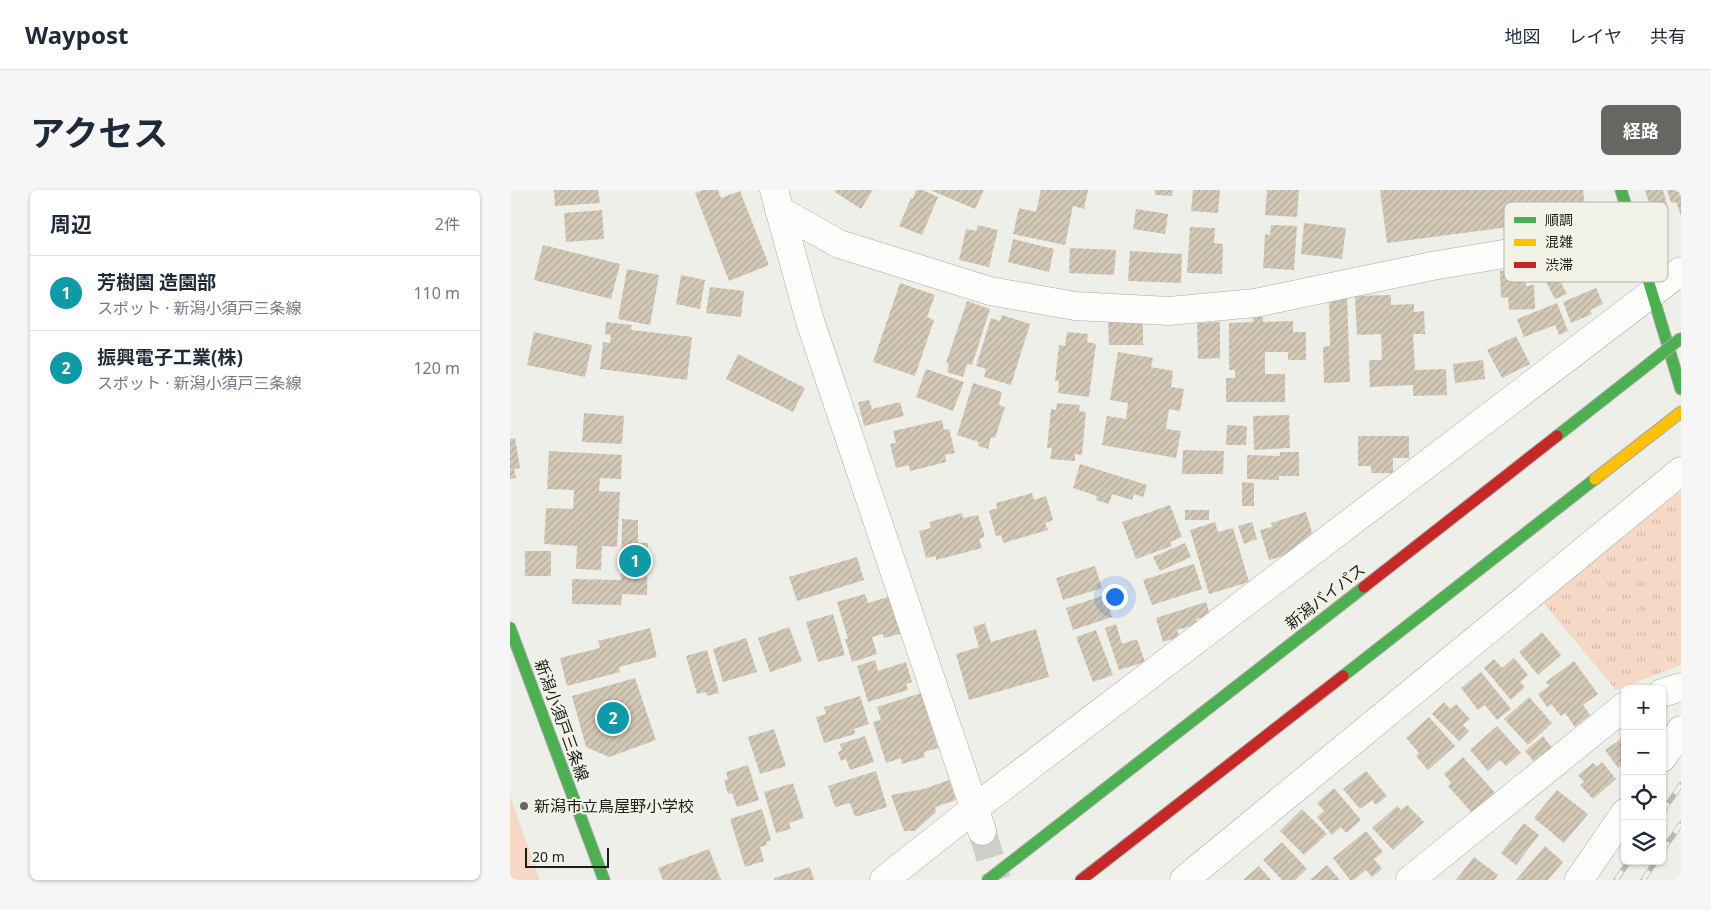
<!DOCTYPE html>
<html lang="ja">
<head>
<meta charset="utf-8">
<style>
  :root { --surface:#fff; --page:#f6f6f7; --text:#1f2937; --muted:#747a83; --line:#e0e1e3; --accent:#666662 }
  body { margin:0; font-family:"Noto Sans","Noto Sans JP",sans-serif; background:var(--page); color:var(--text) }
  .controls { position:absolute; right:15px; bottom:15px; display:grid; overflow:hidden; border-radius:8px; box-shadow:0 1px 4px #0004 }
  .controls button { width:45px; height:45px; display:grid; place-items:center; padding:0; border:0; border-bottom:1px solid var(--line); background:var(--surface); color:var(--text); font:25px sans-serif }
  .scale { position:absolute; left:15px; bottom:12px; width:84px; box-sizing:border-box; padding-left:5px; border:2px solid #1c1c18; border-top:0; font-size:14px; line-height:18px; white-space:nowrap; color:#1c1c18; -webkit-text-stroke:4px #f2f2e7; paint-order:stroke }
  .you { position:absolute; left:604px; top:406px; width:18px; height:18px; margin:-12px; border:4px solid #fff; border-radius:50%; background:#1a73e8; box-shadow:0 0 0 8px #1a73e833 }
  .badge { display:grid; place-items:center; width:32px; height:32px; border-radius:50%; background:var(--accent); color:#fff; font-size:16px; font-weight:700 }
  .pin { position:absolute; translate:-50% -50%; border:2px solid #fff; box-shadow:0 1px 5px #0006 }
  .list { margin:0; padding:0; list-style:none }
  h2 { display:flex; justify-content:space-between; align-items:center; height:65px; margin:0; padding:0 20px; font-size:21px }
  h2 small { font-size:16px; font-weight:400; color:var(--muted) }
  .list li { display:grid; grid-template-columns:32px 1fr auto; gap:15px; align-items:center; box-sizing:border-box; height:75px; padding:0 20px; border-top:1px solid var(--line) }
  .list b { display:block; font-size:19px; white-space:nowrap }
  .list p { margin:0; font-size:16px; white-space:nowrap; color:var(--muted) }
  .list em { font-size:16px; font-style:normal; color:var(--muted) }
  .icon { flex:none; width:28px; height:28px; fill:none; stroke:currentColor; stroke-width:2; stroke-linecap:round; stroke-linejoin:round }
  .map { position:relative; flex:none; width:1171px; height:690px; overflow:hidden; border-radius:8px }
  header { display:flex; align-items:center; gap:30px; box-sizing:border-box; height:70px; padding:0 25px; background:var(--surface); border-bottom:1px solid var(--line) }
  header strong { font-size:24px }
  nav { display:flex; gap:28px; margin-inline-start:auto; font-size:18px }
  .intro { display:flex; align-items:center; justify-content:space-between; box-sizing:border-box; height:120px; padding:0 30px }
  h1 { margin:0; font-size:35px }
  .button { padding:12px 22px; border-radius:8px; background:var(--accent); color:#fff; font-size:18px; font-weight:700 }
  main { display:flex; gap:30px; padding:0 30px }
  aside { flex:1; background:var(--surface); border-radius:8px; box-shadow:0 1px 4px #0004 }
  .map>svg:first-child { display:block }
</style>
</head>
<body>
<header>
<strong>Waypost</strong>
<nav><a>地図</a><a>レイヤ</a><a>共有</a></nav>
</header>
<div class="intro"><h1>アクセス</h1><a class="button">経路</a></div>
<main>
<aside>
<h2>周辺<small>2件</small></h2>
<ul class="list">
<li><span class="badge" style="background:#0f9aa8">1</span><div><b>芳樹園 造園部</b><p>スポット · 新潟小須戸三条線</p></div><em>110 m</em></li>
<li><span class="badge" style="background:#0f9aa8">2</span><div><b>振興電子工業(株)</b><p>スポット · 新潟小須戸三条線</p></div><em>120 m</em></li>
</ul>
</aside>
<div class="map">
<svg width="1171" height="690" viewBox="0 0 1171 690">
  <defs>
    <pattern id="park-tufts" width="24" height="20" patternUnits="userSpaceOnUse" patternTransform="scale(1.25)"><rect width="24" height="20" fill="#f6d8c7"/><path d="M3 7l-1-3M5 7V3M7 7l1-3M15 17l-1-3M17 17v-4M19 17l1-3" fill="none" stroke="#d2b9aa"/></pattern>
    <pattern id="building-hatch" width="6" height="6" patternUnits="userSpaceOnUse" patternTransform="scale(1.25)"><rect width="6" height="6" fill="#d2c8b5"/><path d="M-1 1l2-2M0 6l6-6M5 7l2-2" fill="none" stroke="#b4ab9b"/></pattern>
  </defs>
  <rect width="100%" height="100%" fill="#efefea"/>
  <path fill="#f6d8c7" d="M0,606L30,690H0Z"/>
  <path fill="url(#park-tufts)" d="M1171,299V475L1106,500L1031,410Z"/>
  <path fill="url(#building-hatch)" d="M44,0H88L90,13L45,16Z
    M193,0H208L211,8L230,1L259,75L219,91L185,3Z
    M326,0H363L351,19L325,2Z
    M406,0H413L428,7L412,45L389,36L401,8L403,9Z
    M420,0H474L465,19Z
    M531,0H578L574,19L563,16L555,55L503,44L509,18L526,22Z
    M645,0H663L662,6L645,5Z
    M683,0H710L708,23L681,21Z
    M757,0H789L787,27L755,25Z
    M870,0H1073L1076,27L877,53Z
    M1135,0H1153L1158,18L1142,23Z
    M1157,0H1171V26L1166,12L1161,13Z
    M626,19L658,24L655,44L623,39Z
    M92,20L94,49L56,52L54,23Z
    M794,33L836,38L832,69L791,64Z
    M468,35L488,40L479,77L449,70L456,39L466,41Z
    M761,35L787,36L784,80L753,78L755,44L760,45Z
    M680,37L705,38L704,53L713,54L712,84L677,83Z
    M503,49L544,59L539,82L498,72Z
    M33,55L110,74L101,109L24,90Z
    M560,58L606,60L604,85L559,83Z
    M620,61L672,64L671,93L618,91Z
    M1043,78L1057,104L1045,109L1032,84Z
    M117,79L149,85L140,135L108,129Z
    M1014,79L1016,96L1024,95L1025,119L999,120L998,107L991,108L990,81Z
    M171,85L195,90L190,119L166,114Z
    M390,93L425,105L417,127L424,130L405,186L363,172Z
    M200,97L234,101L231,127L196,123Z
    M1086,98L1093,114L1080,120L1082,124L1061,133L1053,112Z
    M837,105L840,192L814,193L813,157L820,156L819,106Z
    M881,105V115L904,114V122L914,121L915,144H903L905,180L936,179L937,205L903,206V195L860,197L859,170H872L871,144L847,145L845,106Z
    M457,111L480,119L462,175L457,174L453,187L437,182L439,174L436,173Z
    M1047,113L1058,141L1049,145L1045,135L1014,147L1007,129Z
    M492,125L520,134L501,195L474,187L476,179L466,176L481,128L490,131Z
    M743,127H753V132L783,131V142H796V170H778V162H755V184H775V212H716V188H725V180H719V133L743,132Z
    M633,128V155H599L598,129Z
    M96,132L122,135L121,140L182,147L177,190L90,179L93,152L100,153L101,145L95,144Z
    M710,132V168L688,169L687,133Z
    M24,142L82,155L75,187L17,175Z
    M557,142L578,144L577,152L586,154L579,207L548,203L549,191H545L549,155L555,156Z
    M1006,146L1020,174L992,188L977,160Z
    M608,162L643,168L641,177L663,181L661,197L674,199L670,221L659,219L656,239L671,241L666,268L592,255L597,226L616,229L618,213L600,210Z
    M228,164L295,198L283,222L216,189Z
    M973,170L975,189L945,193L943,174Z
    M416,179L454,192L443,221L406,207Z
    M463,193L492,202L489,215L495,217L485,248L481,247L478,259L468,256L469,252L447,245Z
    M359,210L362,219L390,212L394,226L354,236L348,212Z
    M547,213L570,215L569,221L576,222L572,265L565,264V271L540,269L542,258H537L541,219L546,220Z
    M74,223L114,226L112,254L72,252Z
    M779,225L780,258L744,260L743,226Z
    M432,230L434,240L439,239L445,263L435,265L436,272L400,281L399,275L386,278L380,254L386,253L383,241Z
    M717,235L737,236L736,255H716Z
    M848,246H899V268H883V283H861V276H848Z
    M5,248L10,278L4,279L6,288L0,289V249Z
    M673,260L714,261L713,284H672Z
    M39,261L112,265L111,289L90,288L89,301L110,302L107,357L92,356L91,380L66,379L67,356L34,354L36,318L63,319L64,300L37,299Z
    M770,262H789V286H769V290L737,289V265L770,266Z
    M570,274L637,295L633,307L624,304L622,310L602,304L599,314L586,310L587,306L563,298Z
    M732,292L744,293V316H732Z
    M522,303L524,310L536,306L543,330L535,333L538,340L493,353L491,345L486,346L479,321L487,318L486,313Z
    M660,315L672,347L660,352L662,356L626,369L612,332Z
    M675,320H699V330H675Z
    M796,322L804,349L796,360L759,370L750,340L762,337L761,333Z
    M452,323L453,328L468,325L475,347L469,349L472,358L426,370V366L416,368L409,341L421,338L419,332Z
    M112,329L128,330V353H138L137,405L112,404L111,415L62,414V389L111,390Z
    M705,332L708,342L723,338L739,392L699,404L680,340Z
    M742,332L747,349L734,354L728,336Z
    M675,353L681,367L650,381L643,367Z
    M15,361H41V386H15Z
    M347,367L354,390L287,411L279,387Z
    M684,374L692,399L642,415L633,390Z
    M585,376L592,398L553,410L546,388Z
    M355,404L358,413L381,406L393,443L374,448L373,444L362,447L367,464L342,472L335,449H338L327,412Z
    M595,405L602,427L563,440L556,418Z
    M696,412L700,425L686,429L688,434L667,440L669,447L653,452L646,428Z
    M323,424L335,465L308,472L296,432Z
    M475,433L481,452L526,439L539,487L459,510L446,464L469,457L463,437Z
    M606,434L612,454L627,449L635,472L609,480L595,438Z
    M279,437L292,471L260,482L248,448Z
    M140,438L147,467L109,477L110,482L57,496L50,468L90,458L88,451Z
    M586,440L603,485L583,492L566,447Z
    M1032,442L1051,465L1028,485L1009,462Z
    M236,448L247,482L213,492L203,459Z
    M197,460L209,503L197,506L196,502L187,504L176,466Z
    M1004,468L1018,485L1010,492L1015,497L1001,510L974,478L984,469L992,478Z
    M365,470L368,481L396,472L402,492L396,494L398,500L358,512L347,476Z
    M1064,471L1088,504L1073,515L1080,525L1065,537L1055,523L1051,526L1041,514L1037,517L1028,504L1039,496L1036,492Z
    M971,482L1001,519L987,530L975,515L968,520L951,498Z
    M125,488L146,550L99,567L76,557L62,506Z
    M411,503L428,558L414,562L415,567L392,574L391,568L376,573L363,532L371,530L367,517Z
    M350,506L359,534L344,539L345,544L314,553L306,527L316,524L314,517Z
    M1019,507L1042,533L1018,555L994,529Z
    M934,512L940,519L946,514L960,529L953,535L959,541L949,551L922,524Z
    M919,527L945,556L918,580L906,566L909,563L896,548Z
    M987,536L1011,563L996,576L990,570L978,581L960,560Z
    M264,539L276,576L250,584L238,547Z
    M355,546L364,572L340,580L336,569L331,571L328,562L332,560L330,554Z
    M1033,546L1043,559L1026,574L1015,561Z
    M1115,546V573L1108,578L1095,560Z
    M953,567L986,604L963,624L938,596L941,593L934,584Z
    M1092,572L1106,589L1083,609L1070,595L1074,592L1068,585L1083,573L1087,577Z
    M238,575L249,610L227,617L222,603L218,604L214,590L218,589L216,582Z
    M366,581L377,617L345,627L340,613L325,617L318,596Z
    M856,581L877,606L866,615L862,610L850,619L833,599Z
    M439,590L446,610L425,617L426,622L405,641H394L381,605L414,599Z
    M283,593L294,628L279,633L281,639L266,643L254,602Z
    M824,598L851,630L836,643L831,637L822,645L807,627L814,621L807,613Z
    M1047,600L1078,624L1054,653L1024,628Z
    M897,615L914,632L883,660L862,638L887,616L891,620Z
    M252,619L261,650L256,652L257,655L250,657L254,671L235,677L220,629Z
    M792,619L817,644L794,665L770,641Z
    M1014,633L1029,645L1006,675L991,663Z
    M856,641L873,662L864,669L872,679L862,687L856,680L844,690H840L823,668Z
    M772,652L797,679L785,690H772L753,670Z
    M1035,656L1053,672L1038,690H1006Z
    M199,659L211,690H153L148,678Z
    M964,667L988,685L984,690H946Z
    M817,675L830,690H800Z
    M749,676L761,690H733Z
    M300,677L304,690H264V688Z"/>
  <g fill="none" stroke-linecap="round" stroke-linejoin="round">
    <path stroke="#cfcfca" stroke-width="28" stroke-dasharray="28 14" stroke-linecap="butt" d="M472,641L487,690"/>
    <defs>
      <path id="street" d="M264,0L300,131L472,641
        M269,20L329,54L480,101L565,116L659,121L745,113L922,76L1124,42
        M1152,503L1171,497
        M1152,568L1171,540
        M374,690L465,618L1171,81
        M674,690L1171,281
        M900,690L1115,516
        M1069,690L1115,623"/>
      <path id="fast" d="M1111,0L1171,199
        M1047,246L1140,173
        M0,438L94,690
        M833,486L1085,289
        M478,690L854,397"/>
      <path id="slow" d="M1085,289L1171,222"/>
      <path id="jam" d="M854,397L1047,246
        M571,690L833,486"/>
    </defs>
    <use href="#street" stroke="#a9a9a5" stroke-width="29"/>
    <use href="#fast" stroke="#a9a9a5" stroke-width="13"/>
    <use href="#slow" stroke="#a9a9a5" stroke-width="13"/>
    <use href="#jam" stroke="#a9a9a5" stroke-width="13"/>
    <use href="#street" stroke="#fdfdfc" stroke-width="28"/>
    <use href="#fast" stroke="#4caf50" stroke-width="11"/>
    <use href="#slow" stroke="#ffc107" stroke-width="11"/>
    <use href="#jam" stroke="#c62828" stroke-width="11"/>
    <defs>
      <path id="rail" d="M1152,622L1171,595
        M1152,661L1171,634
        M1106,690L1119,671
        M1133,690L1146,671"/>
    </defs>
    <use href="#rail" stroke="#b9b9b9" stroke-width="5.5"/>
    <use href="#rail" stroke="#f2f2e7" stroke-width="4" stroke-dasharray="11" stroke-linecap="butt"/>
    <defs>
      <path id="fast-bridge" d="M1140,173L1171,148"/>
    </defs>
    <use href="#fast-bridge" stroke="#a9a9a5" stroke-width="13" stroke-linecap="butt"/>
    <use href="#fast-bridge" stroke="#4caf50" stroke-width="11"/>
  </g>
  <circle fill="#666662" stroke="#f2f2e7" stroke-width="2" cx="14" cy="616" r="5"/>
  <g text-anchor="middle" dominant-baseline="central" stroke-width="4" stroke-linejoin="round" paint-order="stroke">
    <g font-size="16" fill="#1c1c18" stroke="#f2f2e7">
      <text transform="translate(815 406) rotate(-38)">新潟バイパス</text>
      <text transform="translate(52 530) rotate(70)">新潟小須戸三条線</text>
    </g>
    <g font-size="16" fill="#1c1c18" stroke="#f2f2e7" text-anchor="start">
      <text x="24" y="616">新潟市立鳥屋野小学校</text>
    </g>
  </g>
  <rect x="994" y="12" width="164" height="80" rx="8" fill="#f2f2e7" stroke="#b2b2a9" stroke-width="1"/>
  <rect x="1004" y="27" width="22" height="6" fill="#4caf50"/>
  <rect x="1004" y="49" width="22" height="7" fill="#ffc107"/>
  <rect x="1004" y="72" width="22" height="6" fill="#c62828"/>
  <g font-size="14" fill="#1c1c18">
    <text x="1035" y="35">順調</text>
    <text x="1035" y="57">混雑</text>
    <text x="1035" y="80">渋滞</text>
  </g>
</svg>
<div class="controls">
<button>+</button>
<button>−</button>
<button><svg class="icon" aria-label="locate" viewBox="0 0 24 24"><circle cx="12" cy="12" r="6"/><path d="M12 2v4M12 18v4M2 12h4M18 12h4"/></svg></button>
<button><svg class="icon" aria-label="layers" viewBox="0 0 24 24"><path d="M12 4l9 5-9 5-9-5zM3 14l9 5 9-5"/></svg></button>
</div>
<div class="scale">20 m</div>
<div class="you"></div>
<div class="pin badge" style="left:125px;top:371px;background:#0f9aa8">1</div>
<div class="pin badge" style="left:103px;top:528px;background:#0f9aa8">2</div>
</div>
</main>
</body>
</html>
